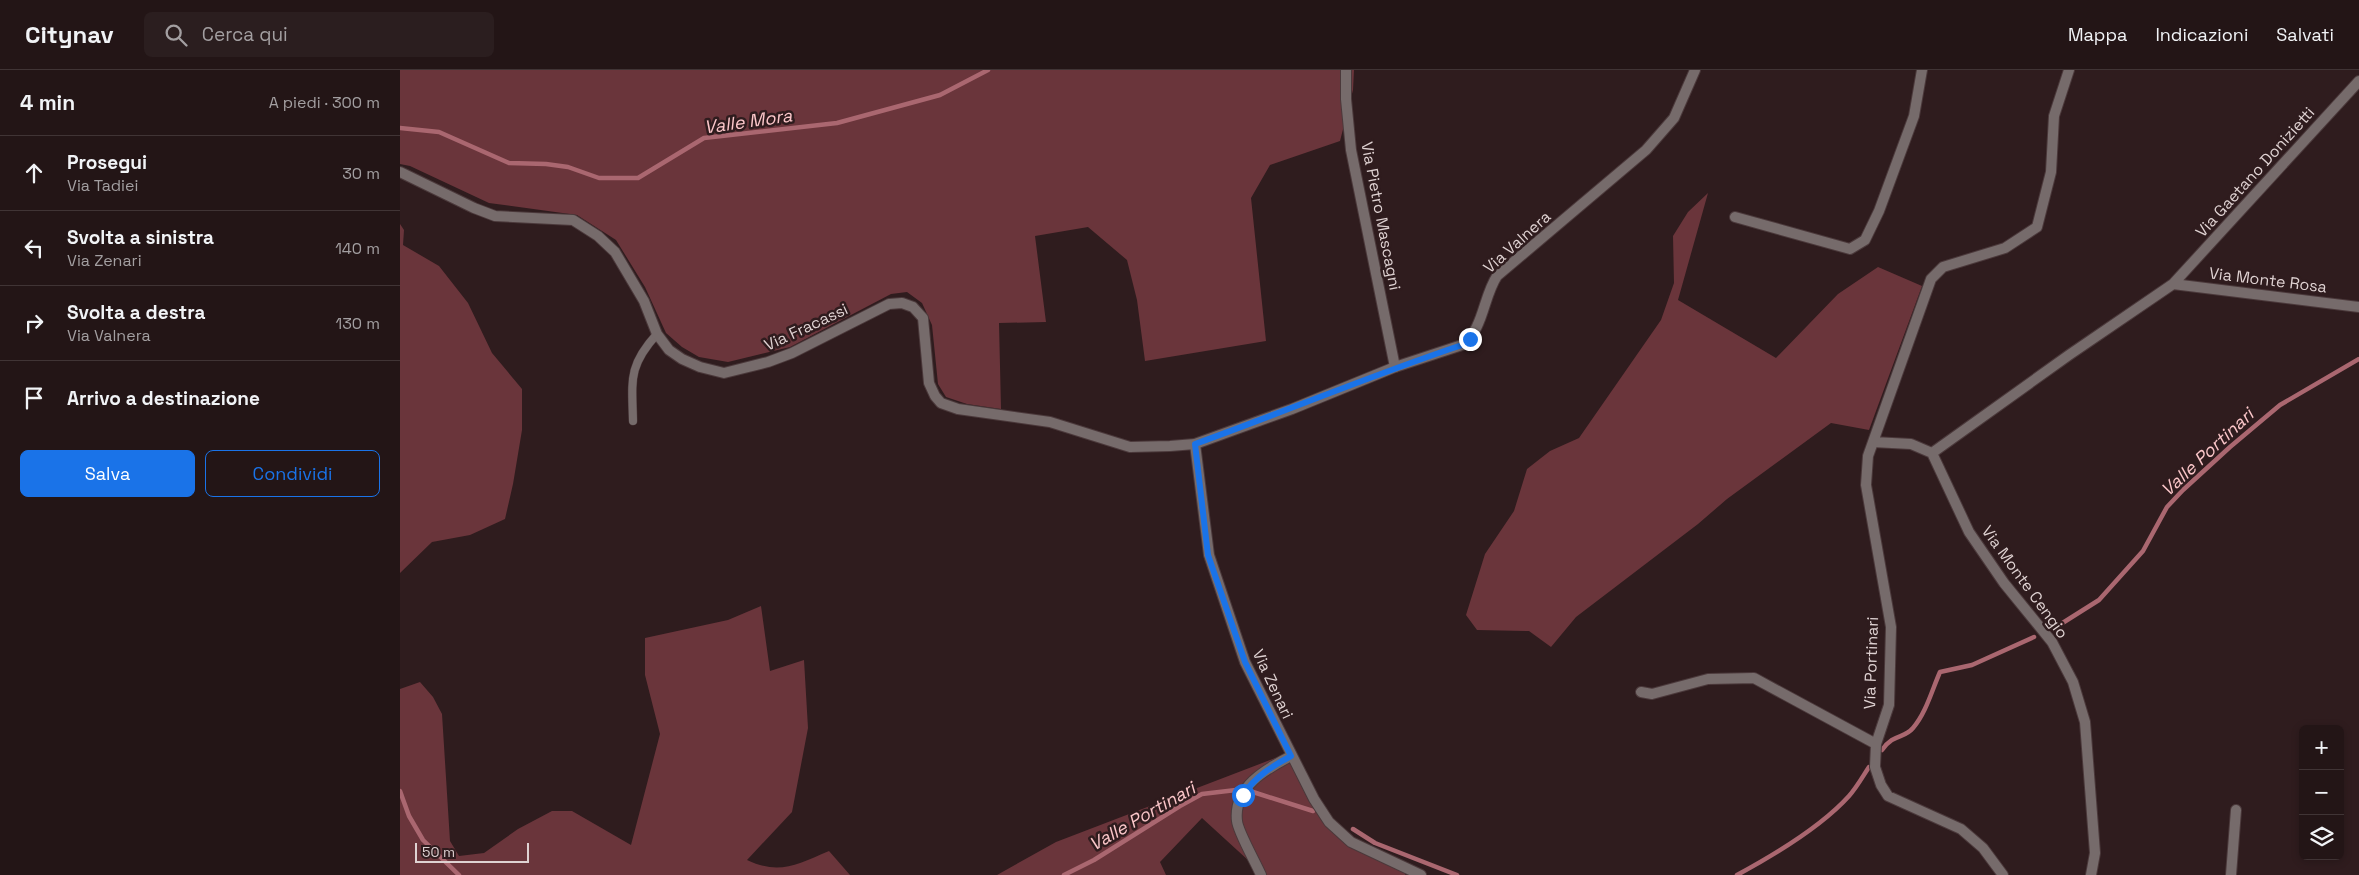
<!DOCTYPE html>
<html lang="it">
<head>
<meta charset="utf-8">
<style>
  :root { --surface:#231516; --page:#2b1e1f; --text:#f1f3f6; --muted:#a39fa1; --line:#403435; --accent:#1a73e8 }
  body { margin:0; font-family:"Space Grotesk",sans-serif; background:var(--page); color:var(--text) }
  .controls { position:absolute; right:15px; bottom:15px; display:grid; overflow:hidden; border-radius:8px; box-shadow:0 2px 8px #0003 }
  .controls button { width:45px; height:45px; display:grid; place-items:center; padding:0; border:0; border-bottom:1px solid var(--line); background:var(--surface); color:var(--text); font:25px sans-serif }
  .scale { position:absolute; left:15px; bottom:12px; width:114px; box-sizing:border-box; padding-left:5px; border:2px solid #dfd2d2; border-top:0; font-size:14px; line-height:18px; white-space:nowrap; color:#dfd2d2; -webkit-text-stroke:4px #2f1c1e; paint-order:stroke }
  .stop { position:absolute; width:15px; height:15px; margin:-11px; border:4px solid #1a73e8; border-radius:50%; background:#fff }
  .stop.end { background:#1a73e8; border-color:#fff; box-shadow:0 1px 5px #0008 }
  .list { margin:0; padding:0; list-style:none }
  h2 { display:flex; justify-content:space-between; align-items:center; height:65px; margin:0; padding:0 20px; font-size:21px }
  h2 small { font-size:16px; font-weight:400; color:var(--muted) }
  .list li { display:grid; grid-template-columns:32px 1fr auto; gap:15px; align-items:center; box-sizing:border-box; height:75px; padding:0 20px; border-top:1px solid var(--line) }
  .list b { display:block; font-size:19px; white-space:nowrap }
  .list p { margin:0; font-size:16px; white-space:nowrap; color:var(--muted) }
  .list em { font-size:16px; font-style:normal; color:var(--muted) }
  .actions { display:flex; gap:10px; padding:15px 20px }
  .actions a { flex:1; padding:11px 0; border:1px solid var(--accent); border-radius:8px; text-align:center; font-size:18px; color:var(--accent) }
  .actions .main { background:var(--accent); color:#fff }
  .icon { flex:none; width:28px; height:28px; fill:none; stroke:currentColor; stroke-width:2; stroke-linecap:round; stroke-linejoin:round }
  .map { position:relative; flex:none; width:1959px; height:805px; overflow:hidden }
  header { display:flex; align-items:center; gap:30px; box-sizing:border-box; height:70px; padding:0 25px; background:var(--surface); border-bottom:1px solid var(--line) }
  header strong { font-size:24px }
  nav { display:flex; gap:28px; margin-inline-start:auto; font-size:18px }
  .search { width:350px; height:45px; background:var(--page); display:flex; align-items:center; gap:12px; box-sizing:border-box; padding:0 18px; border-radius:8px; color:var(--muted); font-size:19px }
  main { display:flex }
  aside { flex:1; background:var(--surface) }
  .map>svg:first-child { display:block }
</style>
</head>
<body>
<header>
<strong>Citynav</strong>
<div class="search"><svg class="icon" aria-label="search" viewBox="0 0 24 24"><circle cx="10" cy="10" r="6"/><path d="M15 15l6 6"/></svg>Cerca qui</div>
<nav><a>Mappa</a><a>Indicazioni</a><a>Salvati</a></nav>
</header>
<main>
<aside>
<h2>4 min<small>A piedi · 300 m</small></h2>
<ul class="list">
<li><svg class="icon" aria-label="ahead" viewBox="0 0 24 24"><path d="M12 20V5M6 11l6-6 6 6"/></svg><div><b>Prosegui</b><p>Via Tadiei</p></div><em>30 m</em></li>
<li><svg class="icon" aria-label="left" viewBox="0 0 24 24"><path d="M17 20v-9H6M10 6l-5 5 5 5"/></svg><div><b>Svolta a sinistra</b><p>Via Zenari</p></div><em>140 m</em></li>
<li><svg class="icon" aria-label="right" viewBox="0 0 24 24"><path d="M7 20v-9h11M14 6l5 5-5 5"/></svg><div><b>Svolta a destra</b><p>Via Valnera</p></div><em>130 m</em></li>
<li><svg class="icon" aria-label="arrive" viewBox="0 0 24 24"><path d="M6 21V4h12l-3 4 3 4H6"/></svg><div><b>Arrivo a destinazione</b></div></li>
</ul>
<div class="actions"><a class="main">Salva</a><a>Condividi</a></div>
</aside>
<div class="map">
<svg width="1959" height="805" viewBox="0 0 1959 805">
  <rect width="100%" height="100%" fill="#2f1c1e"/>
  <path fill="#6a353b" d="M0,0H954L953,20L940,71L870,95L851,128L866,271L745,291L737,230L727,190L688,157L635,166L646,252L599,253L601,339L567,334L546,327L538,314L532,255L522,233L507,222L491,224L390,277L328,292L299,287L282,277L266,263L245,217L216,170L177,145L89,133L10,96L0,94Z
    M1308,123L1278,230L1376,288L1438,224L1478,197L1522,216L1469,360L1431,353L1327,429L1298,454L1176,547L1151,577L1129,561L1077,560L1066,545L1085,484L1114,441L1127,399L1150,381L1179,368L1261,250L1274,213L1273,166L1288,142Z
    M0,154L4,160L3,175L39,196L68,233L92,283L122,319V360L113,414L105,449L70,465L32,472L0,503Z
    M361,536L370,601L404,590L408,658L392,742L347,790C379,805 396,795 429,781L450,805H0V619L20,612L33,627L42,644L50,771L59,786L84,783L118,759L152,741H172L231,775L260,664L245,605V568L328,550Z
    M891,682L920,736L954,769L1007,802L1005,805H855L849,791L802,748L760,792L766,805H597L656,772Z"/>
  <g fill="none" stroke-linecap="round" stroke-linejoin="round">
    <path stroke="#aa6770" stroke-width="4.5" d="M0,58L39,62L109,93L146,94L168,97L199,108H238L304,68L437,53L540,25L588,0
      M1653,559L1699,530L1743,481L1767,437L1783,420L1830,377L1880,335L1959,289
      M1482,680C1494,663 1504,669 1513,658C1526,643 1532,620 1540,602L1572,595L1634,567
      M0,721L9,746L23,770L59,805
      M853,722L913,741
      M953,759L975,773L1057,805
      M664,805L694,790L780,736L802,724L836,720
      M1337,805C1374,785 1421,757 1449,726C1457,717 1463,706 1469,697"/>
    <defs>
      <path id="service" d="M233,351C232,310 228,296 257,264"/>
      <path id="minor" d="M946,0V29L951,80L995,297
        M1335,147L1450,179L1465,170L1479,141L1514,46L1522,0
        M1773,214L1959,237
        M1473,372L1511,374L1532,383
        M795,374L809,485L845,592L914,729L929,752L951,772L1021,805
        M1241,622L1252,624L1308,609L1354,608L1476,674
        M861,805C856,793 838,762 837,751C833,717 866,699 891,686
        M1603,805L1583,778L1561,759L1488,726L1481,715L1475,697L1476,674L1489,635L1491,557L1466,415L1468,386L1531,209L1543,197L1605,178L1637,157L1651,102L1654,46L1669,0
        M1691,805L1695,783L1685,652L1673,612L1652,572L1604,513L1569,462L1532,383L1669,285L1773,214L1959,11
        M1831,805L1836,740"/>
      <path id="tertiary" d="M0,102L74,138L95,146L173,150L198,166L215,182L244,231L257,264L269,280L282,289L300,297L324,303L368,292L392,283L489,234L502,233L513,237L523,248L529,313L535,326L541,333L558,339L650,352L730,377L770,376L795,374L892,339L995,297L1062,275C1084,259 1083,227 1097,206L1246,80L1274,48L1295,0"/>
    </defs>
    <use href="#service" stroke="#4b393b" stroke-width="9"/>
    <use href="#minor" stroke="#4b393b" stroke-width="12"/>
    <use href="#tertiary" stroke="#4b393b" stroke-width="12"/>
    <use href="#service" stroke="#766b6b" stroke-width="8"/>
    <use href="#minor" stroke="#766b6b" stroke-width="10"/>
    <use href="#tertiary" stroke="#766b6b" stroke-width="10"/>
  </g>
  <g fill="none" stroke-linecap="round" stroke-linejoin="round">
    <path stroke="#1a73e8" stroke-width="6" d="M843,725C856,706 871,697 891,686L845,592L808,485L795,374C884,342 972,305 1062,275L1070,269"/>
  </g>
  <g text-anchor="middle" dominant-baseline="central" stroke-width="5" stroke-linejoin="round" paint-order="stroke">
    <g font-size="16" fill="#dfd2d2" stroke="#2f1c1e">
      <text transform="translate(1855 102) rotate(-48)">Via Gaetano Donizietti</text>
      <text transform="translate(981 146) rotate(79)">Via Pietro Mascagni</text>
      <text transform="translate(1117 172) rotate(-42)">Via Valnera</text>
      <text transform="translate(1868 210) rotate(7)">Via Monte Rosa</text>
      <text transform="translate(406 257) rotate(-25)">Via Fracassi</text>
      <text transform="translate(1625 512) rotate(54)">Via Monte Cengio</text>
      <text transform="translate(1471 593) rotate(-88)">Via Portinari</text>
      <text transform="translate(873 614) rotate(65)">Via Zenari</text>
    </g>
    <g font-size="18" font-style="italic" fill="#fcc7ca" stroke="#2f1c1e">
      <text transform="translate(348 51) rotate(-8)">Valle Mora</text>
      <text transform="translate(1807 382) rotate(-43)">Valle Portinari</text>
      <text transform="translate(742 746) rotate(-30)">Valle Portinari</text>
    </g>
  </g>
</svg>
<div class="controls">
<button>+</button>
<button>−</button>
<button><svg class="icon" aria-label="layers" viewBox="0 0 24 24"><path d="M12 4l9 5-9 5-9-5zM3 14l9 5 9-5"/></svg></button>
</div>
<div class="scale">50 m</div>
<div class="stop" style="left:843px;top:725px"></div>
<div class="stop end" style="left:1070px;top:269px"></div>
</div>
</main>
</body>
</html>
